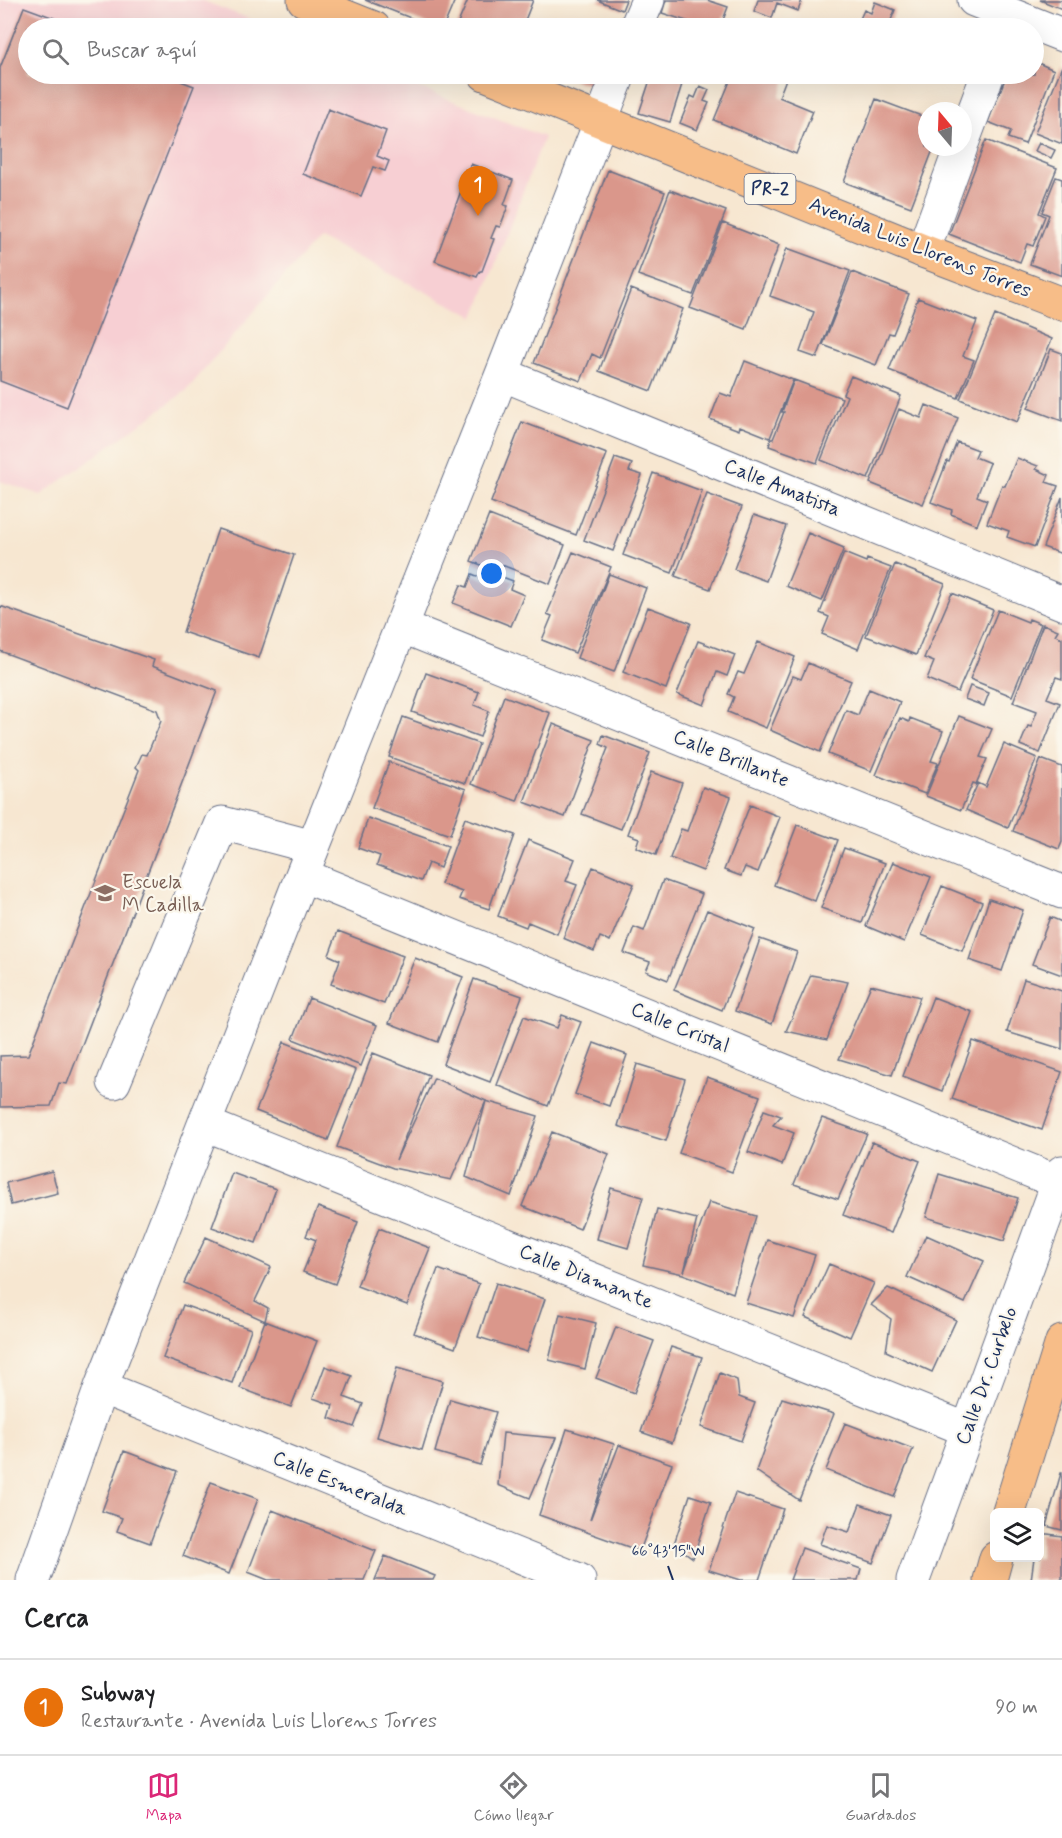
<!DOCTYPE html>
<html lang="es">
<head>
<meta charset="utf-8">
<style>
  :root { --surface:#fff; --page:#f2f2f2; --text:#202124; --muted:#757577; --line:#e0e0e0; --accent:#db2777 }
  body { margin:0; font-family:Mynerve,sans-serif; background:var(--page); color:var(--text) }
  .controls { position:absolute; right:18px; bottom:18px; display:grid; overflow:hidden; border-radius:9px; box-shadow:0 6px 24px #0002 }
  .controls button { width:54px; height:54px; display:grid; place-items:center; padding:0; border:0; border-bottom:2px solid var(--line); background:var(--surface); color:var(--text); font:30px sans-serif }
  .compass { position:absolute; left:918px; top:102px; width:54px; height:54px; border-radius:50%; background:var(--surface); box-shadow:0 6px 24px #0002; rotate:341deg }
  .you { position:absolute; left:492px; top:574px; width:21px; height:21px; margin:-15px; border:4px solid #fff; border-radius:50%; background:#1a73e8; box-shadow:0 0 0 9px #1a73e833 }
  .badge { display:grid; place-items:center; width:39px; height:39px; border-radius:50%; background:var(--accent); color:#fff; font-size:20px; font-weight:700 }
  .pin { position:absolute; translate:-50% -50px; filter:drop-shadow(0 2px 3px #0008) }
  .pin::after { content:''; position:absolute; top:32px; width:21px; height:18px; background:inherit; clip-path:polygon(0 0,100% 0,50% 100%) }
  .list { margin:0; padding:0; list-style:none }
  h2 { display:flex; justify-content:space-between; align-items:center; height:78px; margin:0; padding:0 24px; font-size:26px }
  h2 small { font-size:20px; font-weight:400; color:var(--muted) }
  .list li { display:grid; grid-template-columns:39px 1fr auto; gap:18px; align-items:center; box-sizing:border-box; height:96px; padding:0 24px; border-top:2px solid var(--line) }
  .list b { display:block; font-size:22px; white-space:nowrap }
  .list p { margin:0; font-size:20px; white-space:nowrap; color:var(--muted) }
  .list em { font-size:20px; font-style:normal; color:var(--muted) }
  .icon { flex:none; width:33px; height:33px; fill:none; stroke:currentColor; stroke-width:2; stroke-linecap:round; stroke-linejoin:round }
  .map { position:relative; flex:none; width:1062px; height:1580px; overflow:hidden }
  .search { position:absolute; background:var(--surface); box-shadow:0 6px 24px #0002; left:18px; right:18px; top:18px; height:66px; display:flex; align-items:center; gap:15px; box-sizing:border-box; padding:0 21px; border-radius:33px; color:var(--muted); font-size:22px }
  .sheet { height:174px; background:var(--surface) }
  nav { display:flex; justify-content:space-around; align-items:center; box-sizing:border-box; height:84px; border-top:2px solid var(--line); background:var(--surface); font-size:16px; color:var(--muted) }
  nav a { display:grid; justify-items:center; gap:3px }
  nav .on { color:var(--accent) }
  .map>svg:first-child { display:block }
</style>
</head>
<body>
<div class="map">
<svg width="1062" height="1580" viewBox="0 0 1062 1580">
  <rect width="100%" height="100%" fill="#fbf7ec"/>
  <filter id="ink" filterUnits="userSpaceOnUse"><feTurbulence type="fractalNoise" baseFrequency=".0167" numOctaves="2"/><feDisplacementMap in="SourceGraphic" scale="12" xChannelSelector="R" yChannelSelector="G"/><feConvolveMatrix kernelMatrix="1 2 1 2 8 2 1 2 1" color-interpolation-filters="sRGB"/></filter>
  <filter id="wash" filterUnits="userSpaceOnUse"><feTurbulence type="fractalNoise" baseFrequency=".008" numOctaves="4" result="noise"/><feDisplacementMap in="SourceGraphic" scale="24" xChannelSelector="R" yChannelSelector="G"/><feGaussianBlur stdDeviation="1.35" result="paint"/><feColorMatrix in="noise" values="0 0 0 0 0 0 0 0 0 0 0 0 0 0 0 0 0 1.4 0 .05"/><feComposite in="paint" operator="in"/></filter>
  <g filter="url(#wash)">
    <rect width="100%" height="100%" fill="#f7e7d1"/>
    <path fill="#f7cfd3" d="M0,0H201L273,28H28V74H385L544,137L475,317L318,237L186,391L41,495L0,481Z"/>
    <g id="blocks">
      <path fill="#da978b" d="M365,0H455L443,28H436Z
        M468,0H533L522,28H456Z
        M597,0H626L622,10Z
        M666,0H707L728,7L720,28H708L662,13Z
        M758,0H802L798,11L777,3L772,18L754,11Z
        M1040,0H1062V9Z
        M875,2L895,10L888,28H856L864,10L871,13Z
        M24,7L54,18L50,28H28V74H162L194,86L67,407L0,381V68Z
        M1034,56L1039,58L1038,63L1054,70L1025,144L1008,138L1011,131L988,122L1007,74H1034Z
        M1062,66V144L1035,133Z
        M558,74H596L592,86Z
        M652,74H671L684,78L670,122L639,113Z
        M733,74H773L786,79L779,97L813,111L796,154L714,120Z
        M700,86L709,90L704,101L709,103L697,130L680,123L691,96L695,98Z
        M876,99L927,118V147H934L911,207L844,182Z
        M328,109L386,131L377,156L389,161L385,171L373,167L361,196L303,174Z
        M986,140L1057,168L1039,213L1045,216L1033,246L1027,244L1020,262L949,234Z
        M1039,143L1055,150L1051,158L1035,151Z
        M471,164L513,180L504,205L508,206L500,227L496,226L491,238L494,239L482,271H480L477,277L435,261Z
        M608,170L665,192L600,358L592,354L581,381L534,363Z
        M1056,177L1062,179V276L1030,264L1049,215L1042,212Z
        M670,190L726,211L693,295L638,275Z
        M723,223L779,245L746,329L690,308Z
        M787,248L850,271L817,358L800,352L814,312L770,296Z
        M852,272L909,294L893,334L889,333L876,365L823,345Z
        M631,289L683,309L651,391L599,371Z
        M918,298L977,321L963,356L974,360L958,398L889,370Z
        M995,315L1052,339L1017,422L960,399Z
        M1051,349L1062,353V421L1028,408Z
        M745,361L793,380L770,438L740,426L739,430L710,419L720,393L731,397Z
        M851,376L901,396L868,479L821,460L847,396L843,394Z
        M794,380L842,398L817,463L769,446L771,439H773L784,412H782Z
        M926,405L958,418L923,504L870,483L899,409L921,418Z
        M522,422L607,454L576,535L491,502Z
        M957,442L978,450L975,457L990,463L977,496L987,500L977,525L951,514L952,510L931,502L947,461L949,462Z
        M615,458L632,464L629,471L642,475L613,551L584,540Z
        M1017,458L1038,466L1036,469L1049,475L1046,482L1058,486L1035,547L1007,537L1009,531L987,523L1002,485L1005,486Z
        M653,473L702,491L672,573L623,555Z
        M707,494L742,507L710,589L675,576Z
        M1062,497V554L1043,547Z
        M489,515L565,545L550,584L502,565L499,572L471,561Z
        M754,515L786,526L766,581L734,569Z
        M218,529L294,555L259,658L183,632Z
        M808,533L844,548L822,601L786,586Z
        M573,552L611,567L575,653L542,640L552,616L547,614Z
        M844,553L866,562L867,559L891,568L858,649L822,634L829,617L820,613Z
        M895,564L945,584L916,655L866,636Z
        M472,574L494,583L497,575L513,581L510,589L524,595L511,626L453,603L461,585L467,587Z
        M609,574L646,588L614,672L577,658Z
        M952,593L993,610L958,692L927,679L934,662L924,658Z
        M0,606L154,660L152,666L217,691L67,1084L59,1083L51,1106L0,1107V1056L28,1055L139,770L136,767L142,754L147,755L161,721L157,710L0,651Z
        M648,607L691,623L666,689L623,672Z
        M998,610L1028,622L1029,619L1041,624L1012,696L970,679Z
        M1043,624L1058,630L1055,635L1062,638V679L1056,677L1047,698L1060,703L1040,753L1020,745L1028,726L1031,727L1037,711L1013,702Z
        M698,641L735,655L727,676L717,672L704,705L677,694Z
        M758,642L795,657L766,728L728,712L734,697L728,694L738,672L744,674Z
        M808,663L851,681L820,752L770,730L793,676L801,679Z
        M426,673L479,692L474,705L489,711L480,737L412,712Z
        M970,686L989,693L984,706L965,699Z
        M869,689L900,702L871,771L828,754L846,710L858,715Z
        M504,696L550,713L517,801L471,784Z
        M959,716L992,729L980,757L987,759L976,784L973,783L961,810L926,796Z
        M403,717L479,744L465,783L389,757Z
        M900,718L909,722L910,718L943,731L931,761L938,763L925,794L876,775Z
        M553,724L594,740L565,817L524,802Z
        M603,735L650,753L621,829L582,814L608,748L600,744Z
        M1004,744L1037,758L1008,828L966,810L978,783L986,787Z
        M1041,759L1062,767V842L1059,849L1013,831Z
        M389,762L466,789L450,835L372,808Z
        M651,772L682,783L656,855L636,847L639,838L628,834Z
        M703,787L731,797L703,871L670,858L681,829L687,831Z
        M750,805L780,817L758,872L745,867L741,876L724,870Z
        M368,818L448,846L440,868L428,863L421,881L377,865L380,856L358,848Z
        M465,818L515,835L489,909L459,899L462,892L441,884Z
        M797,825L838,840L815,901L774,885Z
        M528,840L575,859L566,881L577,885L557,934L528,922L526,927L498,916Z
        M844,848L885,863L862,923L821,908Z
        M893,862L931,877L904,942L866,926Z
        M593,867L634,884L610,941L600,937L594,951L563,938Z
        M663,880L702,894L668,980L646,971L650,962L624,953L634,927L644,931Z
        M942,886L982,902L962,951L922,935Z
        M989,899L1023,910L1002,971L969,960Z
        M707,910L755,929L722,1010L674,990Z
        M1050,917L1062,922V975L1032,964Z
        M338,931L403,956L384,1004L331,984L340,960L329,955Z
        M760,939L797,952L772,1024L735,1011Z
        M415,958L463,977L438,1042L389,1023Z
        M811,975L848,982L827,1040L786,1031Z
        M474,979L522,996L490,1082L443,1064Z
        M1024,979L1062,991V1049L1007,1032Z
        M871,985L920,997L892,1075L839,1059Z
        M933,997L972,1012L942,1091L903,1076Z
        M309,998L377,1025L361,1066L293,1039Z
        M562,1015L581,1022L548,1106L497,1085L524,1016L557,1028Z
        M973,1041L1062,1072L1042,1130L952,1099Z
        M284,1042L356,1070L328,1140L256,1111Z
        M594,1043L627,1055L609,1106L575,1094Z
        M373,1053L429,1075L396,1160L434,1078L486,1101L451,1180L393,1168L337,1147Z
        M637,1064L685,1079L666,1141L618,1126Z
        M707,1077L760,1096L732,1172L679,1153Z
        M486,1101L538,1116L511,1196L466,1177Z
        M764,1110L781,1116L773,1125L794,1133L782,1165L748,1152Z
        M822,1118L867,1134L838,1199L794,1184Z
        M552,1132L609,1154L580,1229L522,1206Z
        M872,1142L920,1161L891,1233L843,1215Z
        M52,1171L58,1193L11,1205L6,1183Z
        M232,1173L276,1189L256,1243L212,1227Z
        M939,1174L1018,1198L1004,1241L926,1217Z
        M611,1188L643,1197L628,1248L597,1239Z
        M709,1202L756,1216L733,1293L683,1274L643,1265L657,1209L697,1219L684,1272Z
        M318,1207L358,1222L335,1284L303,1272L316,1240L306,1236Z
        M379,1228L430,1248L407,1305L357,1286Z
        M926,1235L984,1261L965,1303L907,1277Z
        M206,1237L271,1267L255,1301L268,1308L265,1321L184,1283Z
        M767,1240L815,1255L794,1318L746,1303Z
        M829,1264L874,1283L850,1337L805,1317Z
        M438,1269L479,1284L455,1348L414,1333Z
        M496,1283L545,1299L527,1352L478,1337Z
        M888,1288L956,1320L932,1372L886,1351L891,1319L871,1305Z
        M183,1305L251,1329L232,1383L163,1358Z
        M560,1314L596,1323L585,1369L549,1360Z
        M265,1321L317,1341L291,1407L240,1388Z
        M616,1327L654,1341L634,1393L596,1378Z
        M671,1347L702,1357L672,1443L641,1432Z
        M325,1366L352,1376L344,1397L363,1404L354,1427L329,1418L333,1405L313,1398Z
        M397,1368L443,1381L422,1450L377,1437Z
        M720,1373L737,1380L739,1397L755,1403L741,1441L701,1427Z
        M782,1398L834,1414L799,1500L756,1471Z
        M450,1399L496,1412L480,1465L435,1452Z
        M845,1423L913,1449L894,1497L826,1470Z
        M567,1429L614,1444L590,1520L619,1445L672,1464L640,1551L539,1515Z
        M503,1433L556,1438L530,1498L498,1485Z
        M124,1451L177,1471L150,1543L117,1531L122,1518L102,1511Z
        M1061,1473H1062V1530L1046,1526Z
        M211,1482L258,1499L229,1574L183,1556Z
        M735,1493L783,1509L759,1580H741L709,1570Z
        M690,1495L711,1502L693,1558L674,1544Z
        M860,1504L891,1515L873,1563L820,1544L827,1525L849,1532Z
        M272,1510L376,1551L364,1580H268L248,1572Z
        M1040,1533L1062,1536V1580H1031L1034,1558H1040Z
        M802,1548L861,1569L858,1580H790Z
        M385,1556L435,1576L433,1580H375Z"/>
    </g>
  </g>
  <g filter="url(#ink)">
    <use href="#blocks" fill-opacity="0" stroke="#686f86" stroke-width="1.5"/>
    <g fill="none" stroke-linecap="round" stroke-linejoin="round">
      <defs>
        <path id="minor" d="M974,0L1062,35
          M636,28L648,0
          M963,141L988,74
          M923,251L961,147
          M502,374L1062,603
          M401,626L1062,892
          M302,875L1058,1182
          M114,1082L222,823L313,847
          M205,1124L968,1430
          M101,1387L579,1580
          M33,1580L101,1387L302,875L502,374L619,74
          M913,1580L1062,1172"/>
        <path id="major" d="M304,0L374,28
          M485,74L923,251L1062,304
          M1009,1512L1062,1342
          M990,1580L996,1558"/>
      </defs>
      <use href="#minor" stroke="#686f86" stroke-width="35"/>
      <use href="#major" stroke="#686f86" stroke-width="35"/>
      <use href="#minor" stroke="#fff" stroke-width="33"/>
      <use href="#major" stroke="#f7bd88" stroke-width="33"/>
    </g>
  </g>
  <path fill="none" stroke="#1b2f5e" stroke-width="2" d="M668,1566L673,1580"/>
  <defs>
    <symbol id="school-bare" viewBox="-9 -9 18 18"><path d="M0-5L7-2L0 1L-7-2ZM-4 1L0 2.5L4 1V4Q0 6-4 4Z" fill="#8d6e63" stroke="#fbf7ec" stroke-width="2.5" paint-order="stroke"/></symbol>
  </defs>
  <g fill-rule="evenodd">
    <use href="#school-bare" x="90" y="878" width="30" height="30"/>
  </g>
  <g text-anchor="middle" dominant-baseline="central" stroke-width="4.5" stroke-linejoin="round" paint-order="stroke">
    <rect fill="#fbf7ec" stroke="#5e6b89" stroke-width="1.5" x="744.5" y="174" width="51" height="30" rx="4.5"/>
    <g font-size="18" font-weight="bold" fill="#1b2f5e">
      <text x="770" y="189">PR-2</text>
    </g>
    <g font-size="20" fill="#1b2f5e" stroke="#fbf7ec">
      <text transform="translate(920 248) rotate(22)">Avenida Luis Llorens Torres</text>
      <text transform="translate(782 488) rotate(22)">Calle Amatista</text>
      <text transform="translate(731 759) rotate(22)">Calle Brillante</text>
      <text transform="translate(680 1028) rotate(22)">Calle Cristal</text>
      <text transform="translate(586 1277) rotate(22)">Calle Diamante</text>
      <text transform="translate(987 1376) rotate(-70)">Calle Dr. Curbelo</text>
      <text transform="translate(340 1484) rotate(22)">Calle Esmeralda</text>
    </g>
    <g font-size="20" fill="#785e54" stroke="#fbf7ec" text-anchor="start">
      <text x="122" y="882">Escuela<tspan x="122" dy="23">M Cadilla</tspan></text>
    </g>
  </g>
  <g font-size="15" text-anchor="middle" fill="#1b2f5e" stroke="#fbf7ec" stroke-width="4.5" stroke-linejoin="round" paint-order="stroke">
    <text x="668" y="1556">66°43'15"W</text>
  </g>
</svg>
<div class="controls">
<button><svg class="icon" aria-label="layers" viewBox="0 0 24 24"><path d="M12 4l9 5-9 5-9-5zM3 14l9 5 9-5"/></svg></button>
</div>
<svg class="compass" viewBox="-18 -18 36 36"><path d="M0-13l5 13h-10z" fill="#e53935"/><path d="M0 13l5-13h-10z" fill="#757577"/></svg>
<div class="you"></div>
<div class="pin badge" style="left:478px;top:216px;background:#e8710a">1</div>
<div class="search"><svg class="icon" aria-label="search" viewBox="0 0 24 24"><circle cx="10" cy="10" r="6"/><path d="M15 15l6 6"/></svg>Buscar aquí</div>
</div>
<section class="sheet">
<h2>Cerca<small></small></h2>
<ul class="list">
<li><span class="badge" style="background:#e8710a">1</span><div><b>Subway</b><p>Restaurante · Avenida Luis Llorens Torres</p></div><em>90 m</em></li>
</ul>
</section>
<nav>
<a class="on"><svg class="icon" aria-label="map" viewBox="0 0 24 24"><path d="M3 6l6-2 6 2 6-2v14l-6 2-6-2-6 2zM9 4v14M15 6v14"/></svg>Mapa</a>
<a><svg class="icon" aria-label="directions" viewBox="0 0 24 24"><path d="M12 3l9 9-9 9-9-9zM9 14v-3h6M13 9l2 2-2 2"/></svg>Cómo llegar</a>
<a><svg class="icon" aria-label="saved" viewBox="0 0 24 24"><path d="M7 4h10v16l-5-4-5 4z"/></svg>Guardados</a>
</nav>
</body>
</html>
